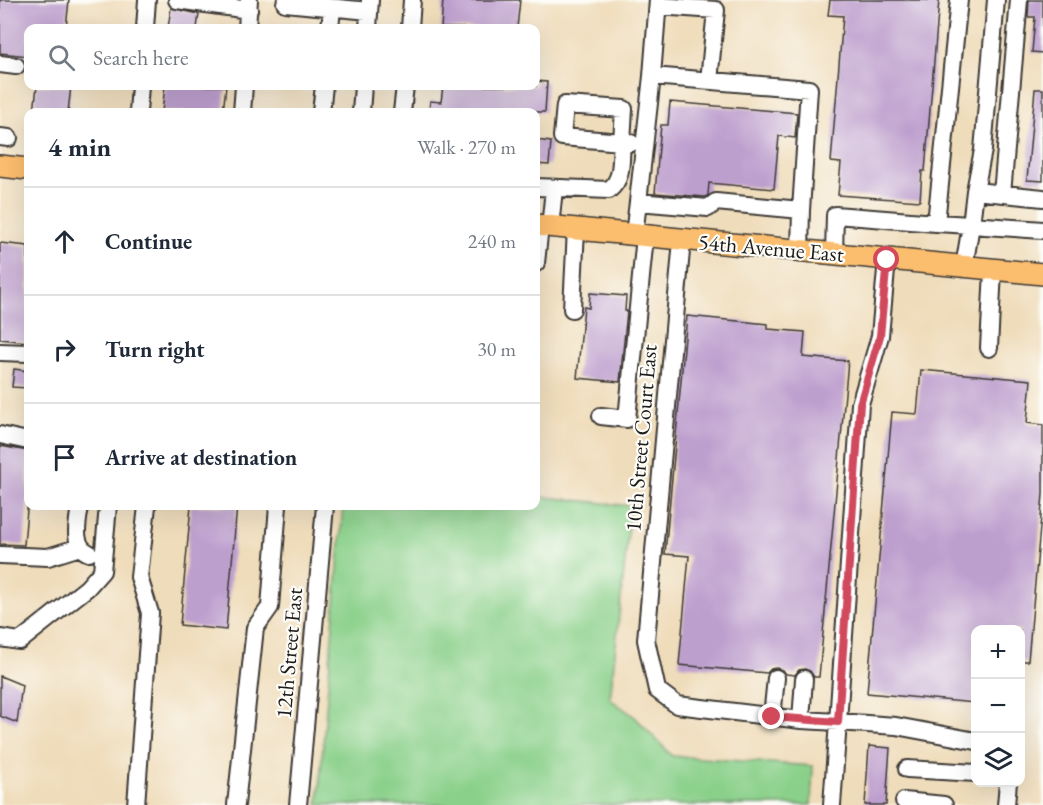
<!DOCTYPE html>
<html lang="en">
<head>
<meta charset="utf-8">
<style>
  :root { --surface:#fff; --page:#f6f6f7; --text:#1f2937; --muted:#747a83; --line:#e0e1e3 }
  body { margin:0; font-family:"EB Garamond",serif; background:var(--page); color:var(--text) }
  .controls { position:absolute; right:18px; bottom:18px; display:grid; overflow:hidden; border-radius:12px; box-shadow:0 6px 24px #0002 }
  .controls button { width:54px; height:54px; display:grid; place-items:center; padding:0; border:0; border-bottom:2px solid var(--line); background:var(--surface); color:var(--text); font:30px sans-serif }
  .stop { position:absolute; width:18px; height:18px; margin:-14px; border:4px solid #d1495b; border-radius:50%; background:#fff }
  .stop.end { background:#d1495b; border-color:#fff; box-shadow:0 2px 6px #0008 }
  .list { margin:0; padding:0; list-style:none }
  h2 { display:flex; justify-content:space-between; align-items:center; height:78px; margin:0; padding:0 24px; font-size:26px }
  h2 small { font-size:20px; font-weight:400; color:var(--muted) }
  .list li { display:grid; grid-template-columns:39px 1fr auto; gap:18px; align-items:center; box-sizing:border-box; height:108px; padding:0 24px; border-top:2px solid var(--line) }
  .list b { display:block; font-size:22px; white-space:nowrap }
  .list em { font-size:20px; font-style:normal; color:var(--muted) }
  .icon { flex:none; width:33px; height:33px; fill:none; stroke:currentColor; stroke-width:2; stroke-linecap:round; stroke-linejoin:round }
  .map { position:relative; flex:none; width:1043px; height:805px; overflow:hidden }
  .search { position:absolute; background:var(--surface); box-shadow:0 6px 24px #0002; left:24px; top:24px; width:516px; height:66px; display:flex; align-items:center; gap:15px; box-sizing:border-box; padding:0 21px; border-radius:12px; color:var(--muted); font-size:22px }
  .panel { position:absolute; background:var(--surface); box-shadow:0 6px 24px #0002; left:24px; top:108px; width:516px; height:402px; border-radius:12px }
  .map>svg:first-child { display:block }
</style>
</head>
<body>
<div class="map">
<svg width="1043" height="805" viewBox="0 0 1043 805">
  <rect width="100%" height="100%" fill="#fdfcf7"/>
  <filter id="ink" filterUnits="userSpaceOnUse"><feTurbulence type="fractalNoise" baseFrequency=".0167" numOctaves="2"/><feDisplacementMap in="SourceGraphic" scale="12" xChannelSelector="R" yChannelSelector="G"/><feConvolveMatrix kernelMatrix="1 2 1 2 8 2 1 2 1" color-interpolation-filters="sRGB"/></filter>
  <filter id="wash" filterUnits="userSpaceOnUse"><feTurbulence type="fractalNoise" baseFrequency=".008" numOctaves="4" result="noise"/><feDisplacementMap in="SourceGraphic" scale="24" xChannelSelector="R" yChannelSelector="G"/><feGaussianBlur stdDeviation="1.35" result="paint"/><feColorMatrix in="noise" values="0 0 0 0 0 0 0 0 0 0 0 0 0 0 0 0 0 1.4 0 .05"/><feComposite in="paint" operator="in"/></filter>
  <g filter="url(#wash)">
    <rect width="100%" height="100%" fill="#efdcba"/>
    <path fill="#8ad08a" stroke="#537653" stroke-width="1.5" d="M536,496L631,506L610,699L635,717L672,756L813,766L811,805H318L343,506H536Z"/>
    <g id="blocks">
      <path fill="#bd9fce" d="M0,0H69L66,28H28V56L0,53Z
        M443,0H520L517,28H441Z
        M830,0H939L925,171H922L920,201L838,195L841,163L831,162L843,16L828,15Z
        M1029,0H1043V53L1032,52L1035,17H1028Z
        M171,8L199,14L197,28H168Z
        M536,81L547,82L545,112H429L430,101L441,102L443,86H536Z
        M37,86H71L68,112H34Z
        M165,86H226L223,112H162Z
        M1035,89H1043V181L1027,180Z
        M670,102L797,113L795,138L779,136L774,189L709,183L708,195L705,197L655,193L661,125H668Z
        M536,140L551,142L549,165L536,164Z
        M0,243L28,246V342L0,339Z
        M590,293L626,296L625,311H627L620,382L577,378L584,307L589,308Z
        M687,316L768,324V329L805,332L803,357L848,361L819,677H814L810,671L805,669L799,670L795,675L786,674L783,670L776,668L771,669L767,673L679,665L689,556L665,554Z
        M14,369L28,371V388L12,387Z
        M921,370L1031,380L1027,423L1043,425V494L1028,661H1020V630H975V703L867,693L892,412L917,414Z
        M0,446L28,451V498L24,545L0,544Z
        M191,506H237L226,630L180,625Z
        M0,676L22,685L17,723L0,716Z
        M869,746L890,748L886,805H865Z"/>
    </g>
  </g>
  <g filter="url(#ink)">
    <use href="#blocks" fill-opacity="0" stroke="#3c3934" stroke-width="1.5"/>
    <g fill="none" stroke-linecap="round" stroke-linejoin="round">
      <defs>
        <path id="minor" d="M177,0L249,10
          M959,0L936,223L971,225L975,191
          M996,0L983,150L975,191L1043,198
          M285,3L369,11
          M658,6L716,10L709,81
          M145,28L147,0
          M247,28L249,0
          M330,28L332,8
          M368,28L370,0
          M410,28L412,0
          M0,64L16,66
          M652,76L658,0
          M565,105L624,109L622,142L562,137Z
          M138,112L140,86
          M242,112L244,86
          M321,112L324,86
          M361,112L363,86
          M402,112L405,86
          M0,137L9,138
          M536,187L609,190C624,178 620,160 622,142L631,143
          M1002,194L1019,0
          M550,227L554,189
          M634,235L638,202
          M682,240L646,640L657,690L677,705L801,720L838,722L860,404L880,336L887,259
          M800,251L801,210L716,202L708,208L638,202L652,76L809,89L801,210
          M834,254L835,215L936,223
          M536,263L540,226
          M964,267L971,225L1043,230
          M572,309L576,229
          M989,348L993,270
          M0,352L28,353
          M601,416L627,419L645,236
          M0,435L28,441
          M80,506C78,521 71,546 89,553
          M0,555L48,557L80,547
          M0,638L20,641L87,588L102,571L108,506
          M772,717L776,678
          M801,720L804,679
          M907,769L976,773
          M904,801L944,805
          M136,805L150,613L139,577L147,506
          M236,805L255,628L270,607L278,506
          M298,805L325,506
          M832,805L838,722L896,726L976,741
          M1006,805L1008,782"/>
        <path id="major" d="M0,166L28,169
          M536,225L1043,274"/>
      </defs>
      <use href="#minor" stroke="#3c3934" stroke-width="20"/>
      <use href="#major" stroke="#3c3934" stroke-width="24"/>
      <use href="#minor" stroke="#fff" stroke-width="16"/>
      <use href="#major" stroke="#fbbd6e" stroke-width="21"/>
    </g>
  </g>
  <g fill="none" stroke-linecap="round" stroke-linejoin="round" filter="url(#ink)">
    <path stroke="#d1495b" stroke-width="8" d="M772,717L838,722L860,404L880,336L887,260"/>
  </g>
  <g text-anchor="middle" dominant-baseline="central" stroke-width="4.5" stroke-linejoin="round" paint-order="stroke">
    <g font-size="22" fill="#1c1c1c" stroke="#fdfcf7">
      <text transform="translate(771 248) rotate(5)">54th Avenue East</text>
      <text transform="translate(641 438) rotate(-85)">10th Street Court East</text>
      <text transform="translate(289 653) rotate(-85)">12th Street East</text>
    </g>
  </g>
</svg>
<div class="controls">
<button>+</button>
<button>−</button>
<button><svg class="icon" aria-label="layers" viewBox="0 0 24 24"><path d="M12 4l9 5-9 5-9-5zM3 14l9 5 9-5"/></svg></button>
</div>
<div class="stop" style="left:887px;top:260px"></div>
<div class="stop end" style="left:772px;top:717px"></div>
<div class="search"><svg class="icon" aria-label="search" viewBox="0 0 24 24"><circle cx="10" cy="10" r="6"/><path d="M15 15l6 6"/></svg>Search here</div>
<section class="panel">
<h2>4 min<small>Walk · 270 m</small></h2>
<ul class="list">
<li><svg class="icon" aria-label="ahead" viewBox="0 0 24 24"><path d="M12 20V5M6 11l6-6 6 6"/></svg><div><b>Continue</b></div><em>240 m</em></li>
<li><svg class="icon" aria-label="right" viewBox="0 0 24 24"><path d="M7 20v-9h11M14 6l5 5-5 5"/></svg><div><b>Turn right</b></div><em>30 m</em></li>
<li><svg class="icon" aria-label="arrive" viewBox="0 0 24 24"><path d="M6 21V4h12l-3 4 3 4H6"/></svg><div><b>Arrive at destination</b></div></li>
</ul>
</section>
</div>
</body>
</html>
